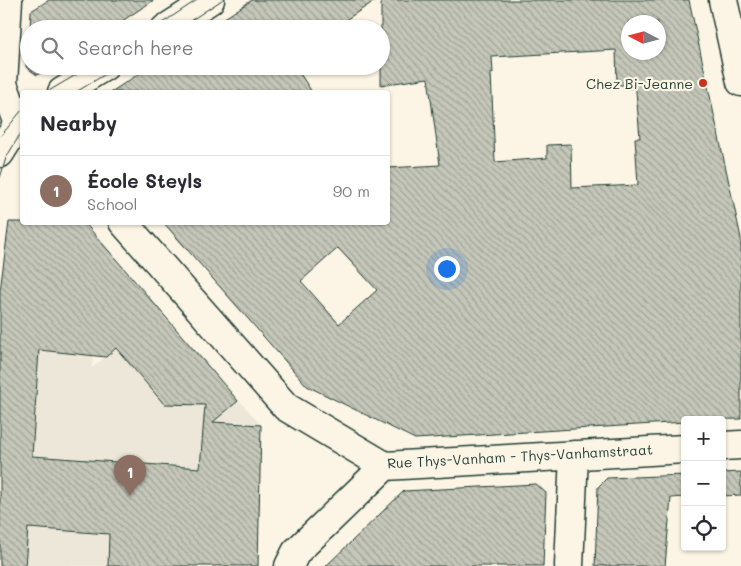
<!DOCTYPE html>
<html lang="en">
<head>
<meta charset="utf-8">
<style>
  :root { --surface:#fff; --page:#f2f2f3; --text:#2b2b33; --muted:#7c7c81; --line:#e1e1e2; --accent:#111827 }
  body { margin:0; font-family:Mali,sans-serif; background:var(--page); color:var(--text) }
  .controls { position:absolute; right:15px; bottom:15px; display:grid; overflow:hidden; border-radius:5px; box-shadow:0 1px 4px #0004 }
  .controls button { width:45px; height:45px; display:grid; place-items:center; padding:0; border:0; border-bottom:1px solid var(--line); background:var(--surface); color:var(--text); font:25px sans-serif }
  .compass { position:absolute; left:621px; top:15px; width:45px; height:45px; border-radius:50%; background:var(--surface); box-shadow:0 1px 4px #0004; rotate:276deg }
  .you { position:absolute; left:446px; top:268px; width:18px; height:18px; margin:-12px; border:4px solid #fff; border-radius:50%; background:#1a73e8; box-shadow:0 0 0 8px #1a73e833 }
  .badge { display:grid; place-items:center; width:32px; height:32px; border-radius:50%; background:var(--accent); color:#fff; font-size:16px; font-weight:700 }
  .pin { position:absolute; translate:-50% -41px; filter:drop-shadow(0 1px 2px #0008) }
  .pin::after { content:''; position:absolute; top:26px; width:18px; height:15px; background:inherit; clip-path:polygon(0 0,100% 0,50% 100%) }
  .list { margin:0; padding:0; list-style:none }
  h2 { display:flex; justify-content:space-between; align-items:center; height:65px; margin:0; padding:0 20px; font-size:21px }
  h2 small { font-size:16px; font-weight:400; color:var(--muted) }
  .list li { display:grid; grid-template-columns:32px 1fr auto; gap:15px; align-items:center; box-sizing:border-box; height:70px; padding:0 20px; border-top:1px solid var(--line) }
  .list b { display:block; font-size:19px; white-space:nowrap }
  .list p { margin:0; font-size:16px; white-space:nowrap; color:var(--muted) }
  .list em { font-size:16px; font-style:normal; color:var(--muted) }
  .icon { flex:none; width:28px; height:28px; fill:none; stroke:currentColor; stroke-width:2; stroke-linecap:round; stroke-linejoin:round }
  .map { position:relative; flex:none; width:741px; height:566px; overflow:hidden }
  .search { position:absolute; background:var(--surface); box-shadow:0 1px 4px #0004; left:20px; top:20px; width:370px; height:55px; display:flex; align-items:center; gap:12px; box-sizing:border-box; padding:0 18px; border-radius:28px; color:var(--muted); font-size:19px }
  .panel { position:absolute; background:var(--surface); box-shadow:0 1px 4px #0004; left:20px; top:90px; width:370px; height:135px; border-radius:5px }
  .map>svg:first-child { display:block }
</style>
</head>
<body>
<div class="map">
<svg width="741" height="566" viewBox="0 0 741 566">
  <defs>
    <pattern id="building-back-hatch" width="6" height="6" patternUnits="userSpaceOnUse" patternTransform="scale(1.25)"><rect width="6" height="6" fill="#c5c7b9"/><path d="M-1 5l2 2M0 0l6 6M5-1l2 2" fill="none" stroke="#9fa397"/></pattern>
  </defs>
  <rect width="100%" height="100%" fill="#fcf5e5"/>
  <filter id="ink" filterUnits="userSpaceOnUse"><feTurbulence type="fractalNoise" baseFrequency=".02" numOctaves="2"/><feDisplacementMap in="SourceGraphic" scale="10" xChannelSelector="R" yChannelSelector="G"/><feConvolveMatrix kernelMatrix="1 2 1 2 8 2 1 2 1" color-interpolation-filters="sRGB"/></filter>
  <g filter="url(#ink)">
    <path fill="#ece7d8" d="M0,312L97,319L92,368L116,348L161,392L203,359L261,425L258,566H0Z"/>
    <path fill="url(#building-back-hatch)" stroke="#1f3d34" fill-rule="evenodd" d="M49,0H154L110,29H30L31,11Z
      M252,0H376L332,29H208Z
      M381,0H689L741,238V419L685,420V422L415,439L307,386L163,222H388V168L440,165L428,78L381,85ZM628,22H658V52H628ZM616,50L617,85H624V89L634,88L636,91L640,138H635L638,185L572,188L571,144L547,145V158L495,162L491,73H493L492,57ZM338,248L377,290L339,324L301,281Z
      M29,39V66H51L37,75L26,67Z
      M295,66L312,92H111L151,66Z
      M9,222H84L238,401L213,422L261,425L258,566H108L109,534L28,528L25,566H0V291ZM116,348L164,404L205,405L200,468L32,456L39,350L106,357Z
      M741,472V495L722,496V473Z
      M685,475V497L671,498L665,566H595L598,487L607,478Z
      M536,484L546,493L543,566H326L404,491Z"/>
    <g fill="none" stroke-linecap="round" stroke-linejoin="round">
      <defs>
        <path id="minor" d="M8,0L3,84L18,124
          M723,0L741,82
          M165,29L210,0
          M62,92L105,66
          M0,153L18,124
          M123,222L286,407L385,466L685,449
          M722,446L741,445
          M289,566L296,552L385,466
          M569,566L574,455"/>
      </defs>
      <use href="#minor" stroke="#1f3d34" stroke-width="31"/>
      <use href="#minor" stroke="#fcf5e5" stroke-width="28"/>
      <path stroke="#1f3d34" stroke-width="1" d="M153,29L197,0
        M178,29L222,0
        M47,92L91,66
        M76,92L119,66
        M0,137L22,110
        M0,178L6,158L22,131"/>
    </g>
  </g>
  <circle fill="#c8321e" stroke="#fcf5e5" stroke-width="2" cx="703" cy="83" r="5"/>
  <g text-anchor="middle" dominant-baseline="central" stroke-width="4.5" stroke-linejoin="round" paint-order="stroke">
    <g font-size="14" fill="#1f3d34" stroke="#fcf5e5" text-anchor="end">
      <text x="693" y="83">Chez Bi-Jeanne</text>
    </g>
    <g font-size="14" fill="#1f3d34" stroke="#fcf5e5">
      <text transform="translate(520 456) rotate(-3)">Rue Thys-Vanham - Thys-Vanhamstraat</text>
    </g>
  </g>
</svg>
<div class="controls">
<button>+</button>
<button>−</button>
<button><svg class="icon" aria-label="locate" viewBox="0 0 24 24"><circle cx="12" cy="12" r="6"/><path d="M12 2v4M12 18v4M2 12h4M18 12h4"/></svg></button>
</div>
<svg class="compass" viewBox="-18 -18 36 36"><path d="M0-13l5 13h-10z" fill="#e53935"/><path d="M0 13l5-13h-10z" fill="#7c7c81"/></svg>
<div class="you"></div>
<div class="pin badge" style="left:130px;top:496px;background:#8d6e63">1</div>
<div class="search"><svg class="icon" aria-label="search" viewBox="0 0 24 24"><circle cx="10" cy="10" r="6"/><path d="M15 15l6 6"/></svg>Search here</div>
<section class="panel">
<h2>Nearby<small></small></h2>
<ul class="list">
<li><span class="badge" style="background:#8d6e63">1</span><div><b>École Steyls</b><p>School</p></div><em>90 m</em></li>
</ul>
</section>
</div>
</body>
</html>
